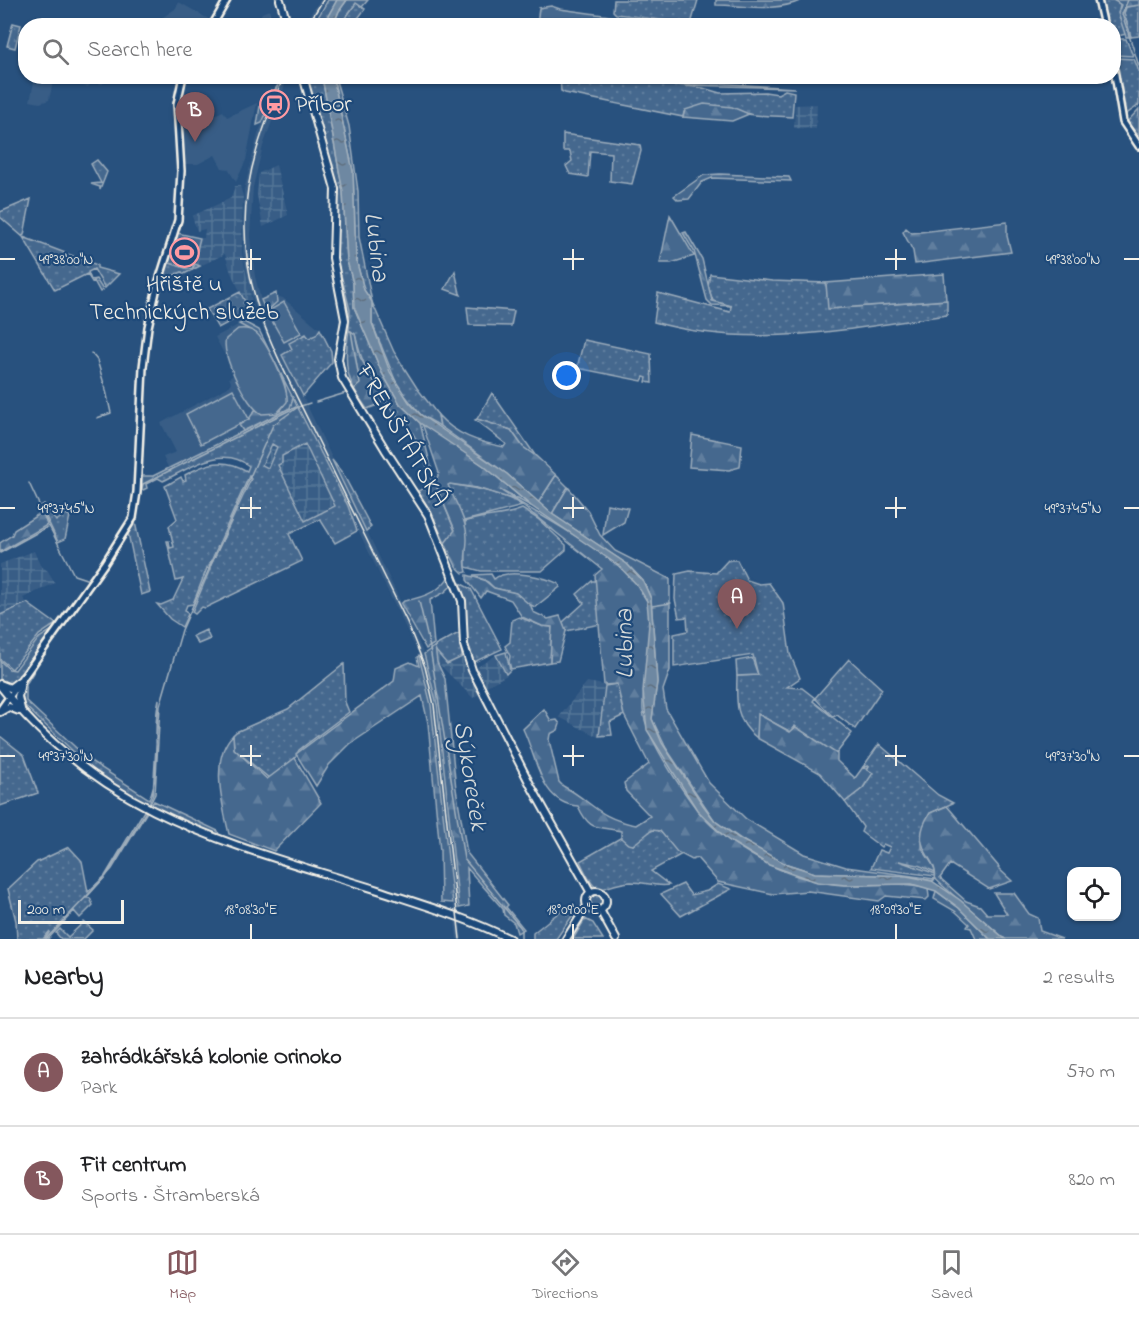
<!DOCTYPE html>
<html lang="en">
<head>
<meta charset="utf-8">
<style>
  :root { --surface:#fff; --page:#f2f2f2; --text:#202124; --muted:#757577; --line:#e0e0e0; --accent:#84575d }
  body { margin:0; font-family:"Indie Flower",sans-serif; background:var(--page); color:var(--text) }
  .controls { position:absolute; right:18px; bottom:18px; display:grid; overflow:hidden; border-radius:12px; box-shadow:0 2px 4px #0004 }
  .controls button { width:54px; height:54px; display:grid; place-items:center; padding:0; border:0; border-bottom:2px solid var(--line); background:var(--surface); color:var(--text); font:30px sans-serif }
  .scale { position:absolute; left:18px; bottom:15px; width:106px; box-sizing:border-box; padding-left:6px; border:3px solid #f4f1e8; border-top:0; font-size:16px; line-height:21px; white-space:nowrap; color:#f4f1e8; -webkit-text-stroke:4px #1f4a7a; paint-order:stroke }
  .you { position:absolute; left:567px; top:376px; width:21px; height:21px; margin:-15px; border:4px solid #fff; border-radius:50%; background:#1a73e8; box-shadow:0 0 0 9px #1a73e833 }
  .badge { display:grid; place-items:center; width:39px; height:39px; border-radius:50%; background:var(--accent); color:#fff; font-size:20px; font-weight:700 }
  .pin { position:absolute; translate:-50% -50px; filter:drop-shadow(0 2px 3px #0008) }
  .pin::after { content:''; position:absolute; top:32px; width:21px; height:18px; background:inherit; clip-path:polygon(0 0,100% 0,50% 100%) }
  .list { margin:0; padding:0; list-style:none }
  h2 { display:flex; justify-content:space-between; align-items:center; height:78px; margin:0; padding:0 24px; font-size:26px }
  h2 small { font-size:20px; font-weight:400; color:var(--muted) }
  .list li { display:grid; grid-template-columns:39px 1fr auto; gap:18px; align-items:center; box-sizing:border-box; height:108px; padding:0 24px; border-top:2px solid var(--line) }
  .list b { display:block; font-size:22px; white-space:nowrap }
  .list p { margin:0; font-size:20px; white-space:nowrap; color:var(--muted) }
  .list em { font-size:20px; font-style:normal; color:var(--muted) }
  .icon { flex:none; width:33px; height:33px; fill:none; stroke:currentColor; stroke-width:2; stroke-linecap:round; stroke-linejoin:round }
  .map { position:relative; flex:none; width:1139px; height:939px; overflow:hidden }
  .search { position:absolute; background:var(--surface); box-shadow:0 2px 4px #0004; left:18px; right:18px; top:18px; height:66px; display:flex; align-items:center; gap:15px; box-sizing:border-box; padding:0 21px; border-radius:24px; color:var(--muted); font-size:22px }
  .sheet { height:294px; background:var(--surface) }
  nav { display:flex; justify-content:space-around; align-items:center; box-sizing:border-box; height:84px; border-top:2px solid var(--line); background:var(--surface); font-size:16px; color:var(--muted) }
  nav a { display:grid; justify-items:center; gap:3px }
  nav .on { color:var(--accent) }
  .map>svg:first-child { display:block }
</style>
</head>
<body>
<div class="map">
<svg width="1139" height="939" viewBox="0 0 1139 939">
  <defs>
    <pattern id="industrial-grid" width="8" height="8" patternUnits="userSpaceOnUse" patternTransform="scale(1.5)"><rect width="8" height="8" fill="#375d86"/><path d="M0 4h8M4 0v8" fill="none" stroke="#557597"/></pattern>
    <pattern id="green-dots" width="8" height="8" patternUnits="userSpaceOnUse" patternTransform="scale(1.5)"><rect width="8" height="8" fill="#45688e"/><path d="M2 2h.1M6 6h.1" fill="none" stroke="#607e9e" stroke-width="1.8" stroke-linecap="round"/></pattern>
    <pattern id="forest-firs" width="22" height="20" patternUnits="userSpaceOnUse" patternTransform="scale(1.5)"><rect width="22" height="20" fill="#45688e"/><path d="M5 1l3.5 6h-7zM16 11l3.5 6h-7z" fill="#607e9e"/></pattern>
    <pattern id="water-ripples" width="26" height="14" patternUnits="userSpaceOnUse" patternTransform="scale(1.5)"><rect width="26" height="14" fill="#6e88a2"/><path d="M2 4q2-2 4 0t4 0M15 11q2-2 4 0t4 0" fill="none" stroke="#5f6e7d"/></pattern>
  </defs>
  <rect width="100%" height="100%" fill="#28517e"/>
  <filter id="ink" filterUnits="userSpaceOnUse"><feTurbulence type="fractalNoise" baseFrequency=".0167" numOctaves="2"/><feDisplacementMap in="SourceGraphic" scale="12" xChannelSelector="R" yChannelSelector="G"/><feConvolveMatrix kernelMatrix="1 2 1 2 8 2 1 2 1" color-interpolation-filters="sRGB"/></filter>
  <g filter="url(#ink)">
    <path fill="#375d86" d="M320,0H327L310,25H303Z
      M179,2L212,21L210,25L150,26L175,9Z
      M609,16L675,25L607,26Z
      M35,77H54L49,100L40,103L30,101Z
      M73,77V76L114,77L102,84L92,82L88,87L72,84Z
      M281,77H288L263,146L253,187L250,237L255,276L262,304L276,296L283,298L320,329L309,340L283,355L415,632L428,666L438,718L462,939H457L431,705L418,653L271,351L249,288L243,252L244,190L258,134Z
      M257,103L246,160L236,182L228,169L222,168L215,155L198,164H184L182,130L223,111L227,117Z
      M244,322L259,330L293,398L290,408L169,469L163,457L176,452L161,423L228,387L231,382L229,378L235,374L215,337Z"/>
    <path fill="url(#industrial-grid)" d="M269,10L272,23L255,25L262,13Z
      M817,104L816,129L794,128L795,105Z
      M276,165L288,215L263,227L257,195L259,173Z
      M235,186H240L243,196L242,253L255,316L253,317L231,273L225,254L200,266L195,264L200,238H204L205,229L197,231L192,216L231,198Z
      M293,398L348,506L280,539L247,471L249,466L242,460L292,413Z
      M34,551L40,565L48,571L55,583L23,598L27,603L0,615V564Z
      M435,650L447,664L462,657L481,693L473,698L437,662Z
      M496,655L507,675L485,687L476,668Z
      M587,682L604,685L598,737L559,717Z"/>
    <path fill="url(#green-dots)" stroke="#9cacbb" stroke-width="1.5" fill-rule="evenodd" d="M328,0H337L323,25L313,26Z
      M614,0H698L691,24L616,14L613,11Z
      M1102,0H1113L1120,4L1119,13L1126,34L1114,37V26L1107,25Z
      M356,3L365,9L353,25L340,26Z
      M1139,5V36L1131,37L1124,13L1126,7Z
      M13,23L21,25L15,48L7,46Z
      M1114,39H1126L1133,56L1114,55Z
      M1116,58L1134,59L1139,71V105L1125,115Z
      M322,77L343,192L347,261L353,283L354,307L382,373L400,404L420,423L435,483L455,531L445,543L430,510L418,491L433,484C426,465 421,444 409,428C404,421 396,416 390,408C372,387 361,361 355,334L349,330L350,310L341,275L349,315L346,332L336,265V180L308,85L311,80Z
      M333,77H335L349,126L358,191L359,237L372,302L394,352L417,388L438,415L440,426L421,415L398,387L372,323V302L364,290L356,259L353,171Z
      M560,77H607L703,88L720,93L765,92L778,94L785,90L794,92L792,117C779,115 761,117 748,114C717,106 717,102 684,112L683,117L565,93L561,91Z
      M1139,109V136L1127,122Z
      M563,134L640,145L641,151L632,184L610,181L611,153L590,151L588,177L570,174L566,166L572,161L570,151H563Z
      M97,160L107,172L100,190V187L91,184L101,183L91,164Z
      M31,199L24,235L22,236L0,217V212Z
      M23,237L97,265V268L119,274L105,288L94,269L88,272L91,280L96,279L103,290L100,292L94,281L92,282L87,274L55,290Z
      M167,262L192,270L195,264L200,266L184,274L182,272L162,280Z
      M455,271L460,293L461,295L445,289Z
      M710,274L772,281L826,283L829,309L947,300V315C848,329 751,350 654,322L658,293L730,312L731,306L713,301L708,286Z
      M240,292L250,311L218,328L207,309Z
      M467,307L514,311L511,326L469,325Z
      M320,329L331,351L332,362L303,396L282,355L292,349L289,343L306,334L309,338L316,335Z
      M584,340L651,354L652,383L646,382L647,378L644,377L642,381L577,368Z
      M492,393L537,458L523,447L511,430L477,419Z
      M293,398L348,506L357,531L335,543L320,519L289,534L302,561L205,608L202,607L195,614L192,612L210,569L207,568L193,604L187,605L185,610L188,614L182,627L170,619L157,604L161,605L173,600L183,579L176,581L167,541H169L170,548L174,547L169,526L177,519L165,486L181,477L183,481L186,480L185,475C206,463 224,457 247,471L249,466C222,444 188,469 163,481L158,478L146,484L147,488L141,491V476H153L290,408ZM272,444L277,447L268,468L262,465ZM305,444L335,506L305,521L278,465L282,463V456ZM249,476L251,479L210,567L209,566Z
      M332,460L343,474L371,527L366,531Z
      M556,475L568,487L552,514L538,503Z
      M450,484C474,488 502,492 523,506L464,521L447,485Z
      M44,504L56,521L66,514L70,516L65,539L58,542L41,506Z
      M522,509L538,519L566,545V550L542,571H481L466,567L465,522C484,515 504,517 522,509Z
      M135,522L150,592L141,595L128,533Z
      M728,560H737L747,580L759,584L769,583L783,603L790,654L800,678L787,687L802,688L815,698L849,659L882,689L855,729L837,715L833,717L815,698L813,701L852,733L836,754L799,732L795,726L791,732L759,715L757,738C735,721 736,702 737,676L758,675L753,655L674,667V634L688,631L687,617L679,618L675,599L676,574L690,571L716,573Z
      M491,574L494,579C507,568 545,577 559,584L560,587L535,607L523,601L515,593L494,588L488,582L473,575Z
      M592,581H596L601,624L566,631L563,622L584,603L577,594Z
      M458,582L471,589L502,649L474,662L467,640L466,600Z
      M27,603L56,624L39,635L12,669L0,659V615Z
      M519,617L542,626L552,627L550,662L511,669L509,662L510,656L505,646L510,642L512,620Z
      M52,630L15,681L9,684L0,679V661L9,669L15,670L39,638Z
      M206,630L210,639L198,644L193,636Z
      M457,634H460L462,657L447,664L435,650V646Z
      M48,648L26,684V701L89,760L149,799C163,769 151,730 159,699L153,794L148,806L92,769L24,705C14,685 37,663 48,648Z
      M344,664L345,702L349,712L299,750L295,758L269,778L234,749L233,735L236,732L288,709Z
      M617,684L624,715L610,722L612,735L599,736L605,686Z
      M0,736L24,755L38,793L0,806Z
      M879,744L938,795L953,803L930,813L923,829L922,848L938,873L918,865L899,861L936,874L935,876L871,868L879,850L887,853L890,847L883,844L881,847L861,832L863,827L845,802L863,788L872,773L867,770L869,766L863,767Z
      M154,801L218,831L219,836L150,807Z
      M144,811L147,812L112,869L86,898H90L93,905L80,918L74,911L48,939H45L50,931L43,939H17L16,921L8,889L37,862L69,847L82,861L88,892L105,876Z
      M656,829L667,837L682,854L651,871L669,885C656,887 645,882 631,882C598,884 600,905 580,861L622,837L633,845L646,833Z
      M683,884L691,895L707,891L718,884L731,889L681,916L661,894Z
      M589 901a7 7 0 1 1 14 0a7 7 0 1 1-14 0Z
      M563,909L575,912L556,939H533V933Z
      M585,919L593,923L603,939H573Z
      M84,922L93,930L84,939H61L56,933L60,929L68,937Z"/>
    <path fill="url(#forest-firs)" stroke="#9cacbb" stroke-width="1.5" d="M347,0H368L362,7L356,3L340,25L333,26L339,11Z
      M716,0H802C774,13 745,5 716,5Z
      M1114,0H1139V5L1126,7L1124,13L1131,37H1126L1118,13L1121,5Z
      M551,6L560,9L675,25L609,18L607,25H537L539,8Z
      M715,83L795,88L683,85Z
      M278,85L262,123L257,125L260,106L271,90L274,91Z
      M704,104L732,107L749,114L732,121L683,117L685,110Z
      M720,174L789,177L791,181L712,178L702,182L689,199L678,200L674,196L704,175Z
      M670,215L694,256L671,263H660Z
      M1007,222V236L1011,252L915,264L913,251L903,232L906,228L912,233Z
      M686,232L702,259L712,301L732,306L712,305L707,300L694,251L683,233Z
      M944,274L946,300L828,309L826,283Z
      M276,293L277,302L266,312L261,300Z
      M244,322L259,330L293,398L290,408L243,431L239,425L249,419L255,410L280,411C298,392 272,360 262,341L256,333L239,324Z
      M349,330L355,334L360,357L384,399L380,404L367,409C346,380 343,366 349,330Z
      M438,415C456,435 478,442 504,447L506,444L475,420L477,419L511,430L523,447L537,457L556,475L538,503L507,474L440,426Z
      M422,423L484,466L531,506L500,490C535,515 635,561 647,601C657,636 641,675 643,710C645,738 691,806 712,826C728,841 748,854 768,864C792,876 820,884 847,885C874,886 901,881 928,888L929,897L926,900L886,896L879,901L808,891L773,894L718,882L697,858L692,860L677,852L660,831L652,830L633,845L628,844L621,838V831C598,825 591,834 578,806C540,804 537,757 523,729L544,709L551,721L557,720L560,724L558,730L550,734L549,740L559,782L563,786C592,801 597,818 636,825L650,816L626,791L624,783L649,764L624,715L617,684L604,685L595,575L602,569L515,500L477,488L450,484L448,485C455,502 467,520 467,539C467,551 463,560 467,572L463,573L456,566L445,543L455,530L435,483L439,473Z
      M692,435L742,445L740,467L729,470L689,467Z
      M568,487L588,511L600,535L615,551L670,579V670L663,690L666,709L709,783L746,819L804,854L846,867L935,879C940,858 906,849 930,813L947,806L999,867L998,868L1012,881L989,889L950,864L940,878L966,901L980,906L987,914H1007L994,893H1014L1029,914L1038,918L1040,931L1062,939H1005C995,929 938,884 936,879L932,881L907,876L815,873L784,863L757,850L715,821L666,748L652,719L657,682L654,640L651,599L643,581L627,564L552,514Z
      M607,504L628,508L624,522L603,535Z
      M42,512L47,525L0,552V543L12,535L14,530Z
      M467,575L484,580L494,588L516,593L531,606L533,612L548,619L560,616L566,631L558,661L550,662L552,627L542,626L522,617L511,600L486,591L481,598L467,580Z
      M449,576L453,584L445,592L430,600L434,644L426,649L401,604L404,601C421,598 441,592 449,576Z
      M435,646L437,662L445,679L456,789L467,853L508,905L506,907L524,929L517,933L514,923L504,915L503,909L467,868L469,906L459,908L437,705L424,654Z
      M506,652L510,670L506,674L496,655Z
      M419,656L431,705L453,903L441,902L440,851L428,723L422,696L350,744L329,765L316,786L296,754L394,681L396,668L410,662L419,666L417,657Z
      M752,658L758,675L737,676L736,661Z
      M758,714L790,732L796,727L837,754V761L855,778L863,767L873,773L863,788L845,802L820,773L757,738Z
      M233,735L234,749L267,779L295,758L321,803L274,851L229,834C223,807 209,758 233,735Z
      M936,891L959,908L990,939H976L971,928L967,927L969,924L955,911L934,899Z"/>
    <path fill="#45688e" stroke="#9cacbb" stroke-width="1.5" d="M177,233L200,238L192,270L167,262Z
      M284,302L301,333L284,342L267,312Z
      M238,329C245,328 251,329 256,333C267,342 289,388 287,402L277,413L262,414C247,407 220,354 226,339Z
      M233,389L249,419L201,444L186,414Z"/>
    <path fill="url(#water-ripples)" stroke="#a4b2be" stroke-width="1.5" d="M337,0H347L339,11L333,25H323Z
      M322,77H333L353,171L356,259L364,290L372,302V323L390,372L409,402L421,415L507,474L552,514L627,564L643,581L651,599L654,641L657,682L652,719L662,743L703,805L715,821L740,839L784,863L815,873L907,876L932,881L960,900L1005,939H990L959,908L936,891L912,884L845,885L817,882L769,865L728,840L697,810L647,730L643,691L649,624L647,601L637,585L619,566L531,506L484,466L420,423L400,404L382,373L354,307L353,283L347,261L343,192Z"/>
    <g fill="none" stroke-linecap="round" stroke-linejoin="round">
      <path stroke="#a4b2be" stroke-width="1.5" d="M1128,0L1122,14L1139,66
        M351,331L360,384L353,390
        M91,353L97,360L104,384
        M316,402L349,392
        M97,418L111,413L105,386
        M29,483L49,526
        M138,505L143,484L296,407
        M0,553L49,526L74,575L89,580
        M419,601L430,648L464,859L521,928V939
        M652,606L671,603
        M149,806L155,794L160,706L182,630L273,425L298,407L310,403
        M46,939L106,876L147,810"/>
      <defs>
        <path id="minor" d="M1098,0L1104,26
          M212,26L227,0
          M1114,69L1123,122L1139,146
          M0,710L104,564L133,518L137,492L143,367L148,327L157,287L178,220L181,171L177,104L183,76"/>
        <path id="major" d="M280,0L288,26
          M303,76L335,189L333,258L345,320L338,359L342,378L385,449L428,515L462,601L464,645L472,670L531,786L591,893
          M0,684L10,688L22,679
          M0,686C104,816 227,843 378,890C423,905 468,918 510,939
          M21,709L18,697L22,678
          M0,712L9,707L19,711
          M586 901a10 10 0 1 1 20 0a10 10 0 1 1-20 0Z
          M600,910L616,939
          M566,939L587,906"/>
      </defs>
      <use href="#minor" stroke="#f4f1e8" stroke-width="10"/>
      <use href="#major" stroke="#f4f1e8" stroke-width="10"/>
      <use href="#minor" stroke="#1f4a7a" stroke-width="5"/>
      <use href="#major" stroke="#1f4a7a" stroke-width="6"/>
      <path stroke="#f4f1e8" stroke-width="1.5" d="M307,26L323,0
        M284,76C264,125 245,172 245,225C244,304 284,369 317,438C347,499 377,561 407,622L425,667L434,705L460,939"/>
    </g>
  </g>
  <path fill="none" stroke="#f4f1e8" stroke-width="2" d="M251,249V270M573,249V270M896,249V270M0,259H15M240,259H261M563,259H584M885,259H906M1124,259H1139M251,497V518M573,497V518M896,497V518M0,508H15M240,508H261M563,508H584M885,508H906M1124,508H1139M251,745V766M573,745V766M896,745V766M0,756H15M240,756H261M563,756H584M885,756H906M1124,756H1139M251,924V939M573,924V939M896,924V939"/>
  <defs>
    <symbol id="station-ring" viewBox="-11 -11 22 22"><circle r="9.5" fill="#1f4a7a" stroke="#ff9aa2" stroke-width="1.5"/><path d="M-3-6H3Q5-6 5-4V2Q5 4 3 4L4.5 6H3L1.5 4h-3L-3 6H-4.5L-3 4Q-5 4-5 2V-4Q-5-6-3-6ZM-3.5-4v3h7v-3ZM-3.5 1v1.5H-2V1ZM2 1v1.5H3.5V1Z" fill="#ff9aa2"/></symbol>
    <symbol id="stadium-ring" viewBox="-11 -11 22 22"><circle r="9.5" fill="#1f4a7a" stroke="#ff9aa2" stroke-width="1.5"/><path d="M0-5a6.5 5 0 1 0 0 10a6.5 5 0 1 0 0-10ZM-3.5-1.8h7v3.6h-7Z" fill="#ff9aa2"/></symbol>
  </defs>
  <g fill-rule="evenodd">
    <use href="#station-ring" x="258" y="88" width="33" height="33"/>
    <use href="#stadium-ring" x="168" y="236" width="33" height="33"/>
  </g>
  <g text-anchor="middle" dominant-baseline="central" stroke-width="4.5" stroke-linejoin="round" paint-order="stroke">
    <g font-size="24" fill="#f4f1e8" stroke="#1f4a7a" text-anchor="start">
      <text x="295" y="105">Příbor</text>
      <text x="184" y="285" text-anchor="middle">Hřiště u<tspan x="184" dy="28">Technických služeb</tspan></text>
    </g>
    <g font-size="24" fill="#f4f1e8" stroke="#1f4a7a">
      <text transform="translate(401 436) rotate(60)">FRENŠTÁTSKÁ</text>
    </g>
    <g font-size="26" font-style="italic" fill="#d9dcda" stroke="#1f4a7a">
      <text transform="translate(375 247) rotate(83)">Lubina</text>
      <text transform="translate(626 644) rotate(-91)">Lubina</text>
      <text transform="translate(469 776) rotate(81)">Sýkoreček</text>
    </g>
  </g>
  <g font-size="15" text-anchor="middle" fill="#f4f1e8" stroke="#1f4a7a" stroke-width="4.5" stroke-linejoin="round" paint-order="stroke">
    <text x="66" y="264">49°38'00"N</text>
    <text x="1073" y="264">49°38'00"N</text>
    <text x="66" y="513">49°37'45"N</text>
    <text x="1073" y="513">49°37'45"N</text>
    <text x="66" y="761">49°37'30"N</text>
    <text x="1073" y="761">49°37'30"N</text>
    <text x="251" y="914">18°08'30"E</text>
    <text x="573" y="914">18°09'00"E</text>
    <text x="896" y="914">18°09'30"E</text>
  </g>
</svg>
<div class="controls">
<button><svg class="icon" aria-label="locate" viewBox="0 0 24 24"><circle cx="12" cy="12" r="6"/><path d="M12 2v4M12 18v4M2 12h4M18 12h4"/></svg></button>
</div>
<div class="scale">200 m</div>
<div class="you"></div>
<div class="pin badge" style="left:737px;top:629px">A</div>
<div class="pin badge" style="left:195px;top:142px">B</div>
<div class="search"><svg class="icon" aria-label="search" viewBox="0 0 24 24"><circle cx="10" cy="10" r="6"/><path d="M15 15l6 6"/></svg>Search here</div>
</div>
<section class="sheet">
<h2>Nearby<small>2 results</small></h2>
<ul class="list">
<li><span class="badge">A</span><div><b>zahrádkářská kolonie Orinoko</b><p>Park</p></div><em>570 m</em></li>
<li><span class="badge">B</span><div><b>Fit centrum</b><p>Sports · Štramberská</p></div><em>820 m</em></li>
</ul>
</section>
<nav>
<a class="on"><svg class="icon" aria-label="map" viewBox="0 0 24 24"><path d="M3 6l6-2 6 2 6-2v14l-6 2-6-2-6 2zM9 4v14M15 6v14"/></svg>Map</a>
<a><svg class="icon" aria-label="directions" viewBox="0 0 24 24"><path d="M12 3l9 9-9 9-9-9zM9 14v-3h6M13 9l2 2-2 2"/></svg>Directions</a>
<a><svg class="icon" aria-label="saved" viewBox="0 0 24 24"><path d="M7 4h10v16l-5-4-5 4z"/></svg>Saved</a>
</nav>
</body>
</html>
